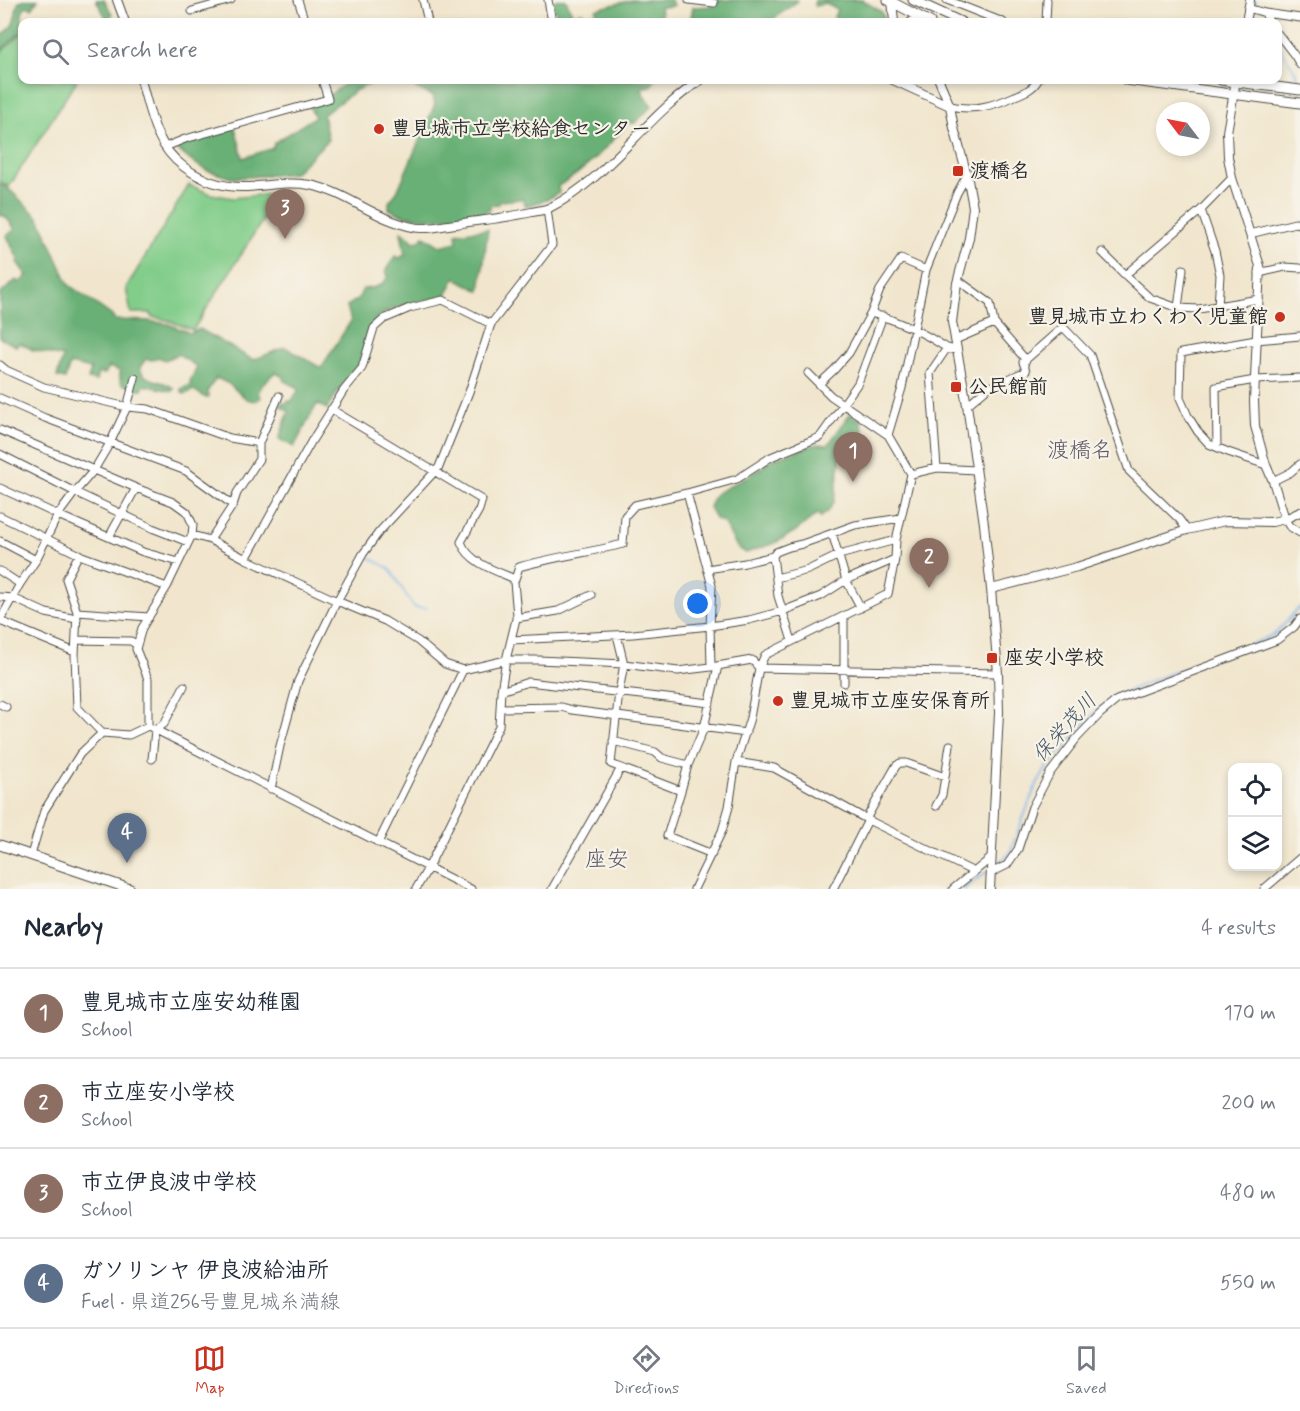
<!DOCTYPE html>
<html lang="en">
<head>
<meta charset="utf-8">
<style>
  :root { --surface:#fff; --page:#f6f6f7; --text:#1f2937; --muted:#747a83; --line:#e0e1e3; --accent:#c8321e }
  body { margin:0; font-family:Mynerve,"Klee One",sans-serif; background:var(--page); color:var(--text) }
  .controls { position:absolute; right:18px; bottom:18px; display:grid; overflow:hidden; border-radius:12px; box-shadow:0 3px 9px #0003 }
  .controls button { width:54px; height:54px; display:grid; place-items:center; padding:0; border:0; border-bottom:2px solid var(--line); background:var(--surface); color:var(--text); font:30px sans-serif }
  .compass { position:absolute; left:1156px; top:102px; width:54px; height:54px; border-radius:50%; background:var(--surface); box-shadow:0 3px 9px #0003; rotate:302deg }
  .you { position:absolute; left:698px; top:604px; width:21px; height:21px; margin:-15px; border:4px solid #fff; border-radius:50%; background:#1a73e8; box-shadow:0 0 0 9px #1a73e833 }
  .badge { display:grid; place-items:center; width:39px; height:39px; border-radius:50%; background:var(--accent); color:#fff; font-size:20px; font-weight:700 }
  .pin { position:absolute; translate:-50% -50px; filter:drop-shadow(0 2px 3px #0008) }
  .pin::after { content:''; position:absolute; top:32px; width:21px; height:18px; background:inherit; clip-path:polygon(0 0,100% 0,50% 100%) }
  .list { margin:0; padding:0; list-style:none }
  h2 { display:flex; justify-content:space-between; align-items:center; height:78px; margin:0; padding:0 24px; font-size:26px }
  h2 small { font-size:20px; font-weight:400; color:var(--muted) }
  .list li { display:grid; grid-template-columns:39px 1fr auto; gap:18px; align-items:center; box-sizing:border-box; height:90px; padding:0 24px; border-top:2px solid var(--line) }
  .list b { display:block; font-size:22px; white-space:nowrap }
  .list p { margin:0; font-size:20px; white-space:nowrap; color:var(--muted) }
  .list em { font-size:20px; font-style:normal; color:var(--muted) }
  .icon { flex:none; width:33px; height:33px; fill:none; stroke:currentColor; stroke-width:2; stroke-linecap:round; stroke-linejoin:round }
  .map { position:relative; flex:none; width:1300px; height:889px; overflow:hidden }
  .search { position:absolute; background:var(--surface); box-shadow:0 3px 9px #0003; left:18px; right:18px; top:18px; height:66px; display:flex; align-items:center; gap:15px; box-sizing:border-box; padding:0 21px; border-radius:12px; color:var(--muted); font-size:22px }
  .sheet { height:438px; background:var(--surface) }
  nav { display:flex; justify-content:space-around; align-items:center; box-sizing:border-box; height:84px; border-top:2px solid var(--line); background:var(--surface); font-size:16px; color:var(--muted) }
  nav a { display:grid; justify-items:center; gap:3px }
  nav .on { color:var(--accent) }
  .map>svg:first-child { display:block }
</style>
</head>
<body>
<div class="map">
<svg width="1300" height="889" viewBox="0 0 1300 889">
  <rect width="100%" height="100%" fill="#f7f3e8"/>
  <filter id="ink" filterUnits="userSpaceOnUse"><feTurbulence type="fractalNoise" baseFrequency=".0167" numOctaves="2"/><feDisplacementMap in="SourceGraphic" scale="12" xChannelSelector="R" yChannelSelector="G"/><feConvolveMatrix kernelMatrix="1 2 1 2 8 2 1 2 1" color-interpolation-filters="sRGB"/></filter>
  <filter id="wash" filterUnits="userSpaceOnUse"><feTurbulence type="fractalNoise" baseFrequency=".008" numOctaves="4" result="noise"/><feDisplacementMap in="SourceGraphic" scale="24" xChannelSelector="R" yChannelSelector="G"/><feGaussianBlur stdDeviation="1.35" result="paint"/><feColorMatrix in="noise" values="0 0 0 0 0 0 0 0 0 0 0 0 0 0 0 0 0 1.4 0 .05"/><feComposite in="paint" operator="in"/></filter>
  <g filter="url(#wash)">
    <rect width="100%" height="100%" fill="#f1e6cd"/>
    <path fill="#82cd8a" stroke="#567c5a" stroke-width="1.5" d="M22,33V80H77L9,187L0,182V53Z
      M189,185L211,194L233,198L280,193L193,330L167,320L152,317L151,313H131L126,288Z"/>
    <path fill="#69b076" stroke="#4a6e50" stroke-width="1.5" d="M23,0H38L32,8L26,6C19,13 23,22 22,31L0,51V38C17,23 13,23 18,3Z
      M96,0H104L112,14L111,17L107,19Z
      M556,0H566L573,15L582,12L585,17L597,13L596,9L632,0H671L673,6L660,7L662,22H559L552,3Z
      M717,0H797L798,1L769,22H690L693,7L717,6Z
      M815,0H862L882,12L885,22H838L834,17L837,10L826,3L815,6L814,4Z
      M350,80H380L356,90L323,115L328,140L294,173L249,177L231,178L206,170L191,161L178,150L175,146L235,127L243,158L273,148L274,143L315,117L309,106L328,96Z
      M399,80H655L651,86L644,87L642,89L644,96L652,106L635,123H628C607,147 586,171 558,186L559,193L546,200L526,206L522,199L500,201L499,204L490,205V210L484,211V213C454,216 417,225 389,209V202L397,192L435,104L433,96Z
      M0,184L9,189L39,218L69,285L111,315L115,320L149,321L168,324L190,333L200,329L253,360L285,347L321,368L351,321L347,306L358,299L363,289C374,288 383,287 388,276L386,271L395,256L399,258L405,255L401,232L407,235L414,242L419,241L424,236L440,246L457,242L456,233L488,229L480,291L455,278L445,297C424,301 378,306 370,328C366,340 366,354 360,364C356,371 350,376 345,382C338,391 332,400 327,409L317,404L294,447L279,439L289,411L280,406L282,402L286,404L288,401L291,402L298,391L297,387L284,381L283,377L275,372L263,384L258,393L261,398C249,407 240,392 230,385C226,382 221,380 216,378L207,392L209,395L207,398L204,397L194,390L185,394L182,393L181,389L191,385L190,381L197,367L178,354L165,360L158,357L152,360L146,359L140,367C143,384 165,378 174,389L172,391L144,385L142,389H136L122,384L120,380V371L109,367L105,374L98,373L96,381L88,379L91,369L70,364L65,379L57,377L63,357L33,350L20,343L16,346L0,338V294L16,280L19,283L27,276L17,262L18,259L7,236L15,229L5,216H2L0,214Z
      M850,414L861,421L864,432L860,436L844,438L834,501L829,510L821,517L817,514L796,531L775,543L746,553L737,547L723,522L715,519L709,507L715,494L757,471L773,459L817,444L828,445Z"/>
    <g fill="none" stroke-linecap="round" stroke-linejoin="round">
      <path stroke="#7cb2eb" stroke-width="2" d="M1255,0L1257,9
        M1259,14L1263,22
        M1278,46L1289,61L1298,77
        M367,556L390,569L413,606L417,608H427
        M993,868L1009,854L1035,788L1048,766L1097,710L1112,698L1155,679L1250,645L1275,634L1300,607
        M964,889L988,871"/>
    </g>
  </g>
  <g filter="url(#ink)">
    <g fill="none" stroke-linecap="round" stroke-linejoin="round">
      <defs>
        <path id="minor" d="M298,0L305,22
          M423,0L428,22
          M548,0L552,22
          M689,0L714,3
          M947,0L1003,22
          M1248,8L1265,13L1269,22
          M192,11L231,0
          M1265,13L1300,18
          M1046,22L1047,0
          M1278,34L1295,56L1300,65
          M950,106C974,111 993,106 1015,96C1025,92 1033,89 1038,80
          M165,147L185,139L328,99L322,80
          M1232,178L1201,210L1125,275L1150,298L1178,308L1199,309L1259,299
          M1201,210L1215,251L1220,275L1218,306
          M1250,234L1295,223L1300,224
          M1102,252L1125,275
          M926,270L901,259L880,290L871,313C899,321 923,332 947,348
          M1259,273L1285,267L1300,268
          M958,280L990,303L994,323L1026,360
          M1178,308L1183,269
          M955,340L994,323
          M0,365L6,370L44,387L127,407L148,409L230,438L259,443V459L237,493L233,505L210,540
          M819,384L834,370L849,353L871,313
          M0,398L45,418L186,471L233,505
          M967,405L986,389L1026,371L1023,362L1063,327L1090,355L1129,471L1179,519L1187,530
          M331,409L482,500L479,510L461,542C469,563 496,571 515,579
          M0,430L136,488L173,502L187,512L193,525L192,535
          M888,435L902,388L926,270L957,193L967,175
          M259,443L279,396
          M1217,447L1216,387L1255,380L1300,378
          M0,454L75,492L152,528L188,542
          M1266,465L1228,452L1209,444L1198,432L1188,416L1180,398L1181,353L1256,340L1300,336
          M937,468L930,373L947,348L956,350
          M911,474L937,468L976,470
          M1273,481L1291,472L1300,464
          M0,488L58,515L143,552L179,562
          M687,493L737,479L771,457L820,437L858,383L883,316
          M0,516L82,556L167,587
          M1285,519L1289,526L1300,533
          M832,533L846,580L861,608
          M109,537L136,488
          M0,541L36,560
          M79,554L66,579L77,612L149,617
          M773,556L776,552L789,547L802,544L855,525L901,518
          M246,559L311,442L344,390L362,368L374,328L384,319L410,308L443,300L491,324
          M707,569L745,563L773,556L778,596L792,641
          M0,571L20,584
          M776,578L808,570L839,555L896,540
          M0,597L13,598L46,613L77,619
          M77,612L75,655L77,707L102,733
          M516,618L558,611L591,595
          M0,620L20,584L36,560L58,515L75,492L94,470L110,443L127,407L135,378
          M0,621L75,652
          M617,635L624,664L619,692L611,764L681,791L667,836L712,854
          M76,640L131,641L137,645
          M511,640L633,634L710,626L749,620L783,611L821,596L846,580L895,559
          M844,683V616
          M501,691L528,682L710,703
          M0,704L6,707
          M500,708L561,707L572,710L746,733
          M148,726V679L136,649L142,628L167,587L192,535L210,540L246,559L337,601L385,621L418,641L445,664L463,670L506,660H538L624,664L678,671L711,667L752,660L759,668L998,673
          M148,726L471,889
          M613,741L655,752L662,758L688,765
          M152,759L155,730L164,724L184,686
          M736,762L774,768L868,820L974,872
          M271,789L280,746L298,681L337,601L363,554L379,532L439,467L469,392L491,324L552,245L547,209
          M681,791L688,765L704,728L718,666
          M936,806L942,795L945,777
          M866,819L896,766L900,763H906L945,777L950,745
          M378,843L463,670
          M31,855L44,811L80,754L102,733L129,735L148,726
          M991,873L1007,865L1018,849L1032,807L1050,773L1077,738L1100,714L1117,700L1277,640L1294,627L1300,619
          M416,889L428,868L499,726L501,691L506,660L517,615L514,582L519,567C553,557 588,553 623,544L625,516L635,505L687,493L712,586L710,626L711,667
          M552,889L621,768
          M694,889L722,831L729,807L736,762L750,718L759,668L765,655L888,594L895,559L896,540L911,474L888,435L831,396L808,373
          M833,889L868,820
          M953,889L991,858
          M1264,889L1300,858"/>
        <path id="tertiary" d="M117,0L125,22
          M892,0L894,22
          M911,22L917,19H922
          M1246,22L1250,0
          M141,80C150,112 155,146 184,167C203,181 223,188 247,187C268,186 289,181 310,185C341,191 365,211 393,221C401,224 412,228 420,228C431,229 444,225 456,224C481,220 507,218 532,212C538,211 544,210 549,208C610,178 645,116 701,80
          M893,80L950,106
          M939,80L950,106L954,128L967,175L973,207L969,238L957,283L952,322L967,405L984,524L991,589L998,673L999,713L990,889
          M1236,80L1227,132L1228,157L1232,178L1260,266L1254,401L1255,426L1266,465L1273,481L1285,519
          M991,589L1077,567L1187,530L1225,521L1272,522L1285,519L1300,512"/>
        <path id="secondary" d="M888,0L930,22
          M913,0L961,22
          M1126,80L1300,103
          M1221,80L1300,90
          M0,845L130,889"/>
      </defs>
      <use href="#minor" stroke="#494743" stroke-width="9"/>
      <use href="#tertiary" stroke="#494743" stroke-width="10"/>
      <use href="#secondary" stroke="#494743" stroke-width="11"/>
      <use href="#minor" stroke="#fff" stroke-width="7"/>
      <use href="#tertiary" stroke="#fff" stroke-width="8"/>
      <use href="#secondary" stroke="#fff" stroke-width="9"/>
    </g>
  </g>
  <g fill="#c8321e" stroke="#f7f3e8" stroke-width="2">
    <circle cx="379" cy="129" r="6"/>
    <rect x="952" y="165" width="12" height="12" rx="3"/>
    <circle cx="1280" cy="317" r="6"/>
    <rect x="950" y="381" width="12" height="12" rx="3"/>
    <rect x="986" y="652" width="12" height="12" rx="3"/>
    <circle cx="778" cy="701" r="6"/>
  </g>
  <g text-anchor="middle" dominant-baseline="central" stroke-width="4.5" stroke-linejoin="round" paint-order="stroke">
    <g font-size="20" font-weight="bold" fill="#2b2b2b" stroke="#f7f3e8" text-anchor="start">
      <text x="391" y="129">豊見城市立学校給食センター</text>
      <text x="970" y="171">渡橋名</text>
      <text x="1268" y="317" text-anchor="end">豊見城市立わくわく児童館</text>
      <text x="968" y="387">公民館前</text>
      <text x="1004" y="658">座安小学校</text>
      <text x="790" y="701">豊見城市立座安保育所</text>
    </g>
    <g font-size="21" font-style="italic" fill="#435465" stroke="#f7f3e8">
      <text transform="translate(1065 728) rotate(-48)">保栄茂川</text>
    </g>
    <g font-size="22" fill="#5c5766" stroke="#f7f3e8">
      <text x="1080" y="451">渡橋名</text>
      <text x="607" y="860">座安</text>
    </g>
  </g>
</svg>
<div class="controls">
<button><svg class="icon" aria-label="locate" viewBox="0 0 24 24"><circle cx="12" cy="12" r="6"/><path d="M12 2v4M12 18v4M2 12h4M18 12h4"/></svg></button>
<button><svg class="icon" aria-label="layers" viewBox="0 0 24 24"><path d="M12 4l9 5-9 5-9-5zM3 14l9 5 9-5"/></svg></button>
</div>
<svg class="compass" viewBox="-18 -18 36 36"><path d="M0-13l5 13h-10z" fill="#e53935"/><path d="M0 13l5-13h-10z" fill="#747a83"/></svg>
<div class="you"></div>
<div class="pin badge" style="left:853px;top:482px;background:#8d6e63">1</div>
<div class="pin badge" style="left:929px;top:588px;background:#8d6e63">2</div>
<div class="pin badge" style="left:285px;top:239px;background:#8d6e63">3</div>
<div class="pin badge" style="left:127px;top:863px;background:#5c6f8a">4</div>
<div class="search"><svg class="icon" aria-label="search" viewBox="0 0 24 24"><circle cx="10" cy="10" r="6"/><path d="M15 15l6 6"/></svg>Search here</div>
</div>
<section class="sheet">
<h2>Nearby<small>4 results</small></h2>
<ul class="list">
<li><span class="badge" style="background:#8d6e63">1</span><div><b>豊見城市立座安幼稚園</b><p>School</p></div><em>170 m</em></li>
<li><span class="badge" style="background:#8d6e63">2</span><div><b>市立座安小学校</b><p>School</p></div><em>200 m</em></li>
<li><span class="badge" style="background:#8d6e63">3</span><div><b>市立伊良波中学校</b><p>School</p></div><em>480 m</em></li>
<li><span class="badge" style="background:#5c6f8a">4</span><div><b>ガソリンヤ 伊良波給油所</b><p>Fuel · 県道256号豊見城糸満線</p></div><em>550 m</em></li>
</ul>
</section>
<nav>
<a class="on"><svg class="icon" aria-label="map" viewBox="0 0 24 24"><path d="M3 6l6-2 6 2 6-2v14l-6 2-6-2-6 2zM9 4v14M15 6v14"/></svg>Map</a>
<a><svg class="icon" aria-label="directions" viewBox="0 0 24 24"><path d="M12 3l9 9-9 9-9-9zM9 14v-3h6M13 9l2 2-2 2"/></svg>Directions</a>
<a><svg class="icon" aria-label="saved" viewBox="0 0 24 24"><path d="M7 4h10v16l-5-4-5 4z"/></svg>Saved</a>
</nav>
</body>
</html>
